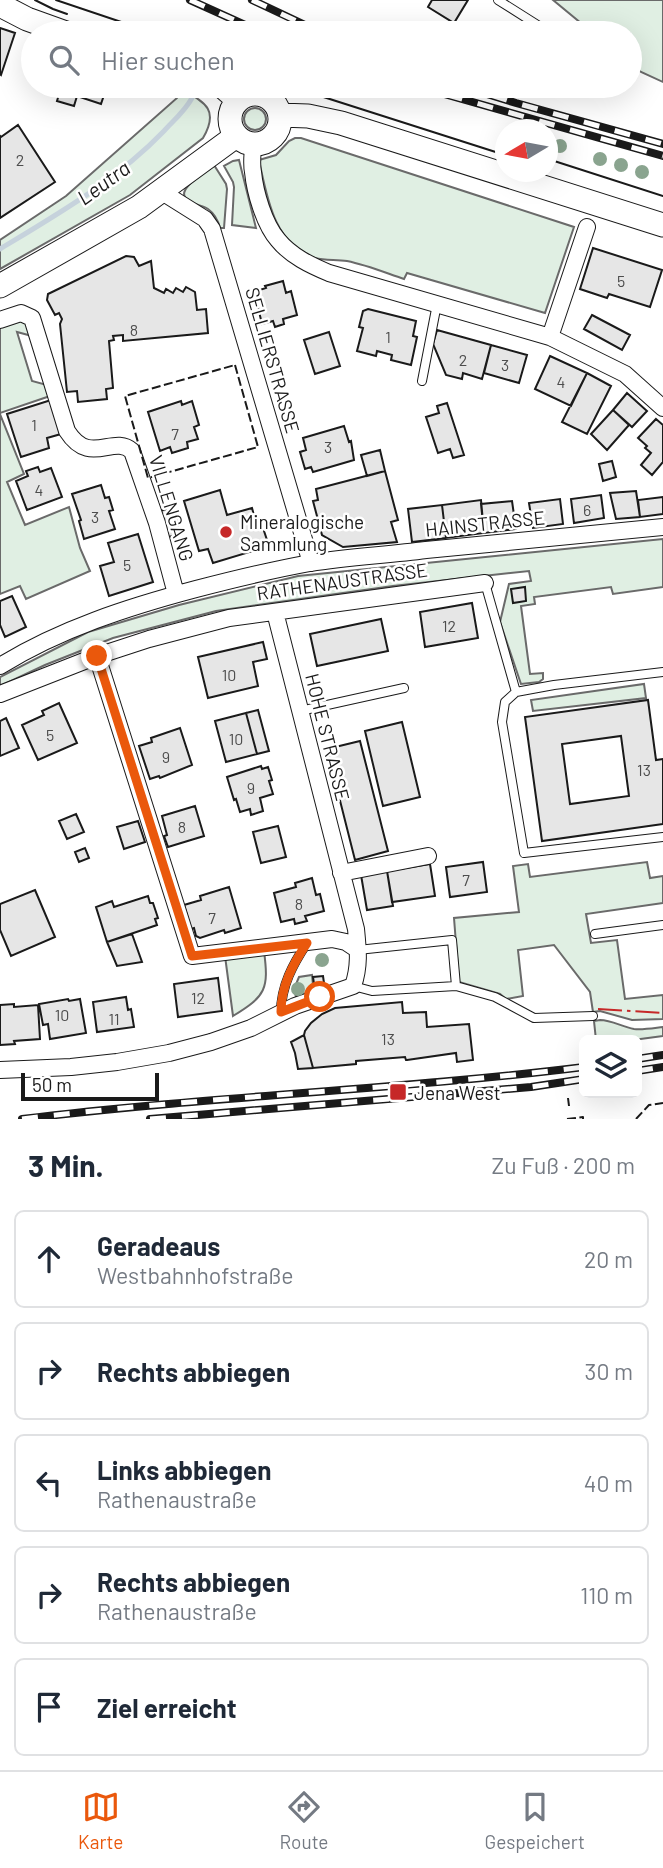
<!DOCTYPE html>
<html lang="de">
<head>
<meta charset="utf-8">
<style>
  :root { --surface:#fff; --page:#f6f6f7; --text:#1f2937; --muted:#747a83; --line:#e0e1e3; --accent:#ea580c }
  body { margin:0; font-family:Barlow,sans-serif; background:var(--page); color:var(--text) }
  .controls { position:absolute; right:21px; bottom:21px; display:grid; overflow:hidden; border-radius:10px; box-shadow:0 7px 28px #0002 }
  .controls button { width:63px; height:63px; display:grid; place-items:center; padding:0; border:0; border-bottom:2px solid var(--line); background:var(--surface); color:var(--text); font:35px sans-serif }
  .compass { position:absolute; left:495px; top:119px; width:63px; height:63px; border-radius:50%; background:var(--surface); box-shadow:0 7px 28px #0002; rotate:260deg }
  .scale { position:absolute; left:21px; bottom:18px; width:138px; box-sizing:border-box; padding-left:7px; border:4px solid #1a1a1a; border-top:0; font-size:19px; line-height:24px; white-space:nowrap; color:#1a1a1a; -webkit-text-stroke:5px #fff; paint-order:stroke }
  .stop { position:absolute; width:21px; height:21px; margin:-16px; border:5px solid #ea580c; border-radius:50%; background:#fff }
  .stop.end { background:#ea580c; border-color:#fff; box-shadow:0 2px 7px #0008 }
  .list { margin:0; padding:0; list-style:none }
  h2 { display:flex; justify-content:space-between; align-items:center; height:91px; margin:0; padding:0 28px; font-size:30px }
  h2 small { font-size:23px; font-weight:400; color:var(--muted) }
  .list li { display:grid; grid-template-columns:46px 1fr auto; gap:21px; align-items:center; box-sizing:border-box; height:98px; margin:0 14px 14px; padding:0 14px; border:2px solid var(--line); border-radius:10px }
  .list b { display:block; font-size:26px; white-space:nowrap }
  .list p { margin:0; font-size:23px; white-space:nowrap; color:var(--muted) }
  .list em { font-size:23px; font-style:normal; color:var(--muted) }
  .icon { flex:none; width:38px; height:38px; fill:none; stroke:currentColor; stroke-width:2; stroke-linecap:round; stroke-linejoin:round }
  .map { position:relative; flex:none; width:663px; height:1119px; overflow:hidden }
  .search { position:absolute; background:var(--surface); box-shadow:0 7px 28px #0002; left:21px; right:21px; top:21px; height:77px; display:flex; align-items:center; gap:18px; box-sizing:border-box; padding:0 24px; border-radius:38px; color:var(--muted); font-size:26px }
  .sheet { height:651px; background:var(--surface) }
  nav { display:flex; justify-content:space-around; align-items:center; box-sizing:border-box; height:98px; border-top:2px solid var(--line); background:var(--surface); font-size:19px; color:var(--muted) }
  nav a { display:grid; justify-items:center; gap:4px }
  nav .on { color:var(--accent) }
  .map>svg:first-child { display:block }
</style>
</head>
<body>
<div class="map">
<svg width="663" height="1119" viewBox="0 0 663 1119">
  <rect width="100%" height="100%" fill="#fff"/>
  <path fill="#e0efe3" stroke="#6a6a6a" stroke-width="2" d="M553,0H663V82L641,72L630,63V33H593Z
    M181,89C204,102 220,109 203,138L130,195L0,269V240L66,196L177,98Z
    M244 119a11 11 0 1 1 22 0a11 11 0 1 1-22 0Z
    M295,138H301L574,227L545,313L407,273L404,279C386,273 367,265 347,261C337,259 326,261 315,258C274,245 267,197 259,160L276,155L289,141Z
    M239,160L256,228L232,225L234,187L233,182L224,166L233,161Z
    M214,165L226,184L227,189L224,228H220C218,220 215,214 208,209C201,204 174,202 188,186C195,178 206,172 214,165Z
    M17,319L28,323L32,336L17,332L32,381L47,385L50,396L0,413V325Z
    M0,414L24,474L7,482L25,525L69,507L80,548L90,571L26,599L20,586L0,594Z
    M663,539V587L613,594L611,587L534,597L535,604L521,606L530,674L543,673V679L539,682L521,684L500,622L509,584L531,581L529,571L393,586L216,611L113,638L45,665L0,686V677L88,632L179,605L298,576Z
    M644,684L646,698L533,711L531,700Z
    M647,862L650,878L663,876V903L586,914L591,943L617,940L625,999L663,995V1019L632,1020L600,1011L593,1012L590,992L554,945L518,950L523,996L506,999L500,994L459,982L454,918L519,912L513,866L528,864L530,877Z
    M264,951C269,989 266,996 233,1016L225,956Z
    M312,975L313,985L324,984V986L296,997L294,989L299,977Z
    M600,1020C612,1020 622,1027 634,1029C643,1030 654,1028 663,1027V1036L633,1040H596L594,1021Z"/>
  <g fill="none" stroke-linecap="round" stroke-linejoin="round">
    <path stroke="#c6d2dc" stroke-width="5" d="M226,33L228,30
      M0,249C58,214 117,180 164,131C174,120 185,111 192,98"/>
  </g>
  <path fill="#e6e6e6" stroke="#1a1a1a" stroke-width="2" fill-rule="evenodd" d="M432,0H468L454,23L428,7Z
    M415,25L436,33H412Z
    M0,28L15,33L1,75L0,74Z
    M44,86H107L101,104L77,96L74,106L57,101L60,91Z
    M18,125L55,182L0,218V136L1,137Z
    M593,248L662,270L650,307L609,294L607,298L580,289Z
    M126,256L134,257L139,266L151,261L154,288L164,293L166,289L173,293L176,288L183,292L186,287L195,292L197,310L206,309L208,333L123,341V335L113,336L114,340L109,341L113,388L106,389L107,399L78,402L77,391L67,392L60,324L62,319L59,313L55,315L47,300L48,294Z
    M283,281L286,293L291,291L297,315L283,319L284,324L275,327L273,321L262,324L256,299L251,297L255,288L260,290L266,288L265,286Z
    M368,309L416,321L413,336L417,337L411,365L391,360L392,355L377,351L376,356L357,351L363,328L359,327L363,311Z
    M592,315L630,335L622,350L584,329Z
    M437,330L491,345L482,379L463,373L462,379L446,375L433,344Z
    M329,332L340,366L315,374L304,340Z
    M491,345L527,355L519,383L484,373Z
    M550,356L587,373L571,406L535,389Z
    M587,373L611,386L587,434L562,422Z
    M627,393L647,411L632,427L613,410Z
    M51,400L61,434L47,438L49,448L21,457L7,414Z
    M181,401L182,405L192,401L199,425L194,427L198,439L187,442L188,448L172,453L170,447L160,451L148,412Z
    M447,403L464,455L453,458L450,449L438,453L426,417L439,413L437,406Z
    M613,410L629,425L607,450L591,434Z
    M656,419L663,425V462L652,475L641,465L651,453L645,448L647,446L638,438Z
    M344,426L349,442L351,441L354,460L313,472L311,467L305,469L300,452L306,450L303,438Z
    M380,450L385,471L367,476L361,455Z
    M612,461L616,477L603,481L599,464Z
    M38,467L40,472L51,468L62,497L27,510L16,481L28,476L26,471Z
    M385,471L398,520L391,522L397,542L343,547L322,535L313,501L318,500L316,489Z
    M101,485L105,498L109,497L113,510L109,511L115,529L84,539L79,521L81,520L72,494Z
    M220,490L227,515L252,508L257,526L262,525L269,546L213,563L208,549L199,551L184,501Z
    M636,491L640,517L616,519L610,493Z
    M601,495L604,518L574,523L571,499Z
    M663,497V514L640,517L638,500Z
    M560,499L563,524L533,528L529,503Z
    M481,500L484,533L446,538L442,505Z
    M512,501L516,529L484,533L481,504Z
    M442,505L446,538L412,542L408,509Z
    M173,507L180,534L165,538L157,512Z
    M138,534L153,582L109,596L100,566L114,562L108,543Z
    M525,587L526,601L513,603L511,589Z
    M12,596L26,627L5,637L0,625V601Z
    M472,603L478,638L425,647L420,612Z
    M381,619L388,651L317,666L310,634Z
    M263,642L267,659L253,662L258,686L208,698L198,657Z
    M648,700L656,760L663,759V824L542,841L525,717ZM621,736L629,796L570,804L562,744Z
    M59,703L77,743L38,760L22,725L44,715L42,711Z
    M258,710L269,751L257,754L246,713Z
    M246,713L257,754L226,762L215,721Z
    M6,718L19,748L0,756V721Z
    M402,722L420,797L383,806L365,731Z
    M180,728L192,765L160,778L159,776L150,779L139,746L152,742L151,738Z
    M360,741L388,851L355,860L327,749Z
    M261,766L262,769L268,767L272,780L269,781L273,794L260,798L263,811L251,815L250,809L240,812L236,799L234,800L227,777Z
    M195,806L204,836L168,847L164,836L167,835L162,816Z
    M76,814L84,832L67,839L59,821Z
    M138,821L145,842L124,849L117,827Z
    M278,826L286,857L261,863L253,832Z
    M85,848L89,858L79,862L75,852Z
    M483,862L487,892L450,897L446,867Z
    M430,864L435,896L392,902L387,871Z
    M387,871L393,906L367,910L361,875Z
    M312,878L316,895L320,894L324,911L305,916L307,921L295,924L294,919L281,922L274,893L296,887L295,883Z
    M229,887L241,928L225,933L224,930L200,938L196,936L194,928L191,929L184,905L201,900L200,896Z
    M35,890L55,937L11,956L0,930V904Z
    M148,896L150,903H153L158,918L155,919L157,925L107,942L96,907L112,901L114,907Z
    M132,934L142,962L117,966L107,942Z
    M323,976L324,983L314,984L313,977Z
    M218,978L222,1011L178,1017L174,984Z
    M126,997L128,1010L131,1009L134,1027L97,1032L93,1002Z
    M68,999L69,1001L80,999L86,1033L50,1039L48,1024L43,1025L39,1004Z
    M402,1002L403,1013L426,1012L427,1027L469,1024L473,1060L457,1062L456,1053L407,1060H406L405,1057L356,1061V1064L313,1068L304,1035L305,1031L311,1023L322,1014L335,1008Z
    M14,1004V1007L38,1005L40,1039L14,1041L15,1044L0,1045V1005Z
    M304,1035L313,1068L298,1069L295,1053L291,1042Z"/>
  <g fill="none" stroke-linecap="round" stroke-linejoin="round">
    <defs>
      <path id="lane" d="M498,0L550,33
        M422,381L437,304
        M485,583L516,692
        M663,672L554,685L516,692L505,702L502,722L524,853L663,837
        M300,711L404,688
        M595,934L663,925
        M358,950L452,940L456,986
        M353,986L372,991L456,986L495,997L534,1018L593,1016
        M281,1012C281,986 293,964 307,943"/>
      <path id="street" d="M253,144C253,153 251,163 253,172C255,192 264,224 278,240C291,256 310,265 329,273L550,337L625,374L663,408
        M162,192L205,219L212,229L311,563
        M0,320L21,313L32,318L67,431C90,467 113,434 132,451L157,523L176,594
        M550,337L587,227
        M97,656L192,956L332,939L346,942L358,950
        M0,666C60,629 128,607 196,589C234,579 272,570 310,563C348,557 387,555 426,550C505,542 584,534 663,527
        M0,694L97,656L149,639L229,618L485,583
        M341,873L428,856
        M0,1070L71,1067L117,1062L169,1053L211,1042L251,1028L295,1006L353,986C360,966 358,949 356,929L275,612"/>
      <path id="secondary" d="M0,5L27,19L66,33
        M222,86L238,100
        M230 119a25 25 0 1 1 50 0a25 25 0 1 1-50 0Z
        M280,115L308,116L341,123L663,225
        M0,286L139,207L236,136"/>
    </defs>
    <use href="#lane" stroke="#1a1a1a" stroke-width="10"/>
    <use href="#street" stroke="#1a1a1a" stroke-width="18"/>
    <use href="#secondary" stroke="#1a1a1a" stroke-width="25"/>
    <use href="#lane" stroke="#fff" stroke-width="8"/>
    <use href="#street" stroke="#fff" stroke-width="16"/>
    <use href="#secondary" stroke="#fff" stroke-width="23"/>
    <path stroke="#1a1a1a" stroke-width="2" d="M35,0L53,9L67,14
      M56,0L154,33
      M289,86L505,155
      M548,159L663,196"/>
    <defs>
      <path id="rail" d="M190,0L263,33
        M252,0L322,33
        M416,86L663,156
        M461,86L516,103L663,144
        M637,1059L663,1055
        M637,1071L663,1067
        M22,1119C209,1096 397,1090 584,1067
        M150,1119L531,1087L584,1079"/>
    </defs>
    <use href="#rail" stroke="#1a1a1a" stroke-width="8"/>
    <use href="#rail" stroke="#fff" stroke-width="5" stroke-dasharray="16" stroke-linecap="butt"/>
    <path stroke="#1a1a1a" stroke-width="2" stroke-dasharray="9 3.5" stroke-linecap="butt" d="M235,365L258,447L148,478L125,396Z
      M568,1098L569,1106
      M567,1119L583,1117V1119
      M636,1119L649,1105L663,1103"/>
    <path stroke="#c62828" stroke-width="2" stroke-dasharray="24 5 3.5 5" stroke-linecap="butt" d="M598,1009L663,1013"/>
  </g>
  <g fill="#8aa48f">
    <circle cx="560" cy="146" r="7"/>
    <circle cx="600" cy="159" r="7"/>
    <circle cx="621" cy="165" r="7"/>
    <circle cx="642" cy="172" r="7"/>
    <circle cx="322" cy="960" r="7"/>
    <circle cx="298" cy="989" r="7"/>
  </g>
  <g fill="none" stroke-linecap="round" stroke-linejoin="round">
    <path stroke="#ea580c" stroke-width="9" d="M97,656L192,956L307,943C293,964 281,986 281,1012L320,997"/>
  </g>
  <g fill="#c62828" stroke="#fff" stroke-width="2.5">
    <circle cx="226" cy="532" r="7"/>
    <rect x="389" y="1083" width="18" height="18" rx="3.5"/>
  </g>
  <g text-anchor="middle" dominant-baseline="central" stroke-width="5" stroke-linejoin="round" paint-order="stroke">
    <g font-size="16" fill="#4d4d4d">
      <text x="20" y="159">2</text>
      <text x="621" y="280">5</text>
      <text x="134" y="329">8</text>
      <text x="388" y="336">1</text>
      <text x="463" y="359">2</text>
      <text x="505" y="364">3</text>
      <text x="561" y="381">4</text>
      <text x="34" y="424">1</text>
      <text x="175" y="433">7</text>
      <text x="328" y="446">3</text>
      <text x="39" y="489">4</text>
      <text x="587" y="509">6</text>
      <text x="95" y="516">3</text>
      <text x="127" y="564">5</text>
      <text x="449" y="625">12</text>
      <text x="229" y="674">10</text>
      <text x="50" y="734">5</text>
      <text x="236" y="738">10</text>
      <text x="166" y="756">9</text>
      <text x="644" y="769">13</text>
      <text x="251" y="787">9</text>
      <text x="182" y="826">8</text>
      <text x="466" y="879">7</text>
      <text x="299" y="903">8</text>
      <text x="212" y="917">7</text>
      <text x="198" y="997">12</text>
      <text x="62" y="1014">10</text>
      <text x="114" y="1018">11</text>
      <text x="388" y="1038">13</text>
    </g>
    <g font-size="19" fill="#1a1a1a" stroke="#fff">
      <text transform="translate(273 360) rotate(74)">SELLIERSTRASSE</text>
      <text transform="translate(172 508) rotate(73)">VILLENGANG</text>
      <text transform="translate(485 523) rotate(-6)">HAINSTRASSE</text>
      <text transform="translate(342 581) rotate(-8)">RATHENAUSTRASSE</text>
      <text transform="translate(328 737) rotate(76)">HOHE STRASSE</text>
    </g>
    <g font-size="19" fill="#1a1a1a" stroke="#fff" text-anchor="start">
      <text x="240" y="521">Mineralogische<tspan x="240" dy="22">Sammlung</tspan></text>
      <text x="414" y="1092">Jena West</text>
    </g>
    <g font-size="21" font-style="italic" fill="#1a1a1a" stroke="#fff">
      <text transform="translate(103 182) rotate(-36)">Leutra</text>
    </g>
  </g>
</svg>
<div class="controls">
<button><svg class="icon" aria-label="layers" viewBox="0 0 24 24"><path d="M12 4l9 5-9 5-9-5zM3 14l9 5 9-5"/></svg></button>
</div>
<svg class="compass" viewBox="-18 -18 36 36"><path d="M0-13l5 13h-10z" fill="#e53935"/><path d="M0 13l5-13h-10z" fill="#747a83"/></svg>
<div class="scale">50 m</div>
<div class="stop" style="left:320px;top:997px"></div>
<div class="stop end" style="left:97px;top:656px"></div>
<div class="search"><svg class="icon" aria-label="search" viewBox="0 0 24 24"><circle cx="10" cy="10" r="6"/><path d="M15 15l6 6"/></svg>Hier suchen</div>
</div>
<section class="sheet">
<h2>3 Min.<small>Zu Fuß · 200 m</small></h2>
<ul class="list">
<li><svg class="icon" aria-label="ahead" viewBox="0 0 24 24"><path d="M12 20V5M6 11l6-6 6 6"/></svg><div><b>Geradeaus</b><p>Westbahnhofstraße</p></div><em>20 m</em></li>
<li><svg class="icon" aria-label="right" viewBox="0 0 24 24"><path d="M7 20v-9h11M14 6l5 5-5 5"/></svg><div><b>Rechts abbiegen</b></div><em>30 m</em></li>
<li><svg class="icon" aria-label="left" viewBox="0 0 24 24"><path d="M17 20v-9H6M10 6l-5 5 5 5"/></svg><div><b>Links abbiegen</b><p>Rathenaustraße</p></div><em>40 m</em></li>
<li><svg class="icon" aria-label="right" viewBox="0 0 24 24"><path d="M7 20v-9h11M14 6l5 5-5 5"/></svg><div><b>Rechts abbiegen</b><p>Rathenaustraße</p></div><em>110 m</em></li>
<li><svg class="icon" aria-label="arrive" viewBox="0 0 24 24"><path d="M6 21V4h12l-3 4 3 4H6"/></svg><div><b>Ziel erreicht</b></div></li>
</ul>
</section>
<nav>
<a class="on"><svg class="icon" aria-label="map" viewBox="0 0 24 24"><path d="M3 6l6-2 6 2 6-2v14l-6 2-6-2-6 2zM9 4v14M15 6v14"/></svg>Karte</a>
<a><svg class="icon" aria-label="directions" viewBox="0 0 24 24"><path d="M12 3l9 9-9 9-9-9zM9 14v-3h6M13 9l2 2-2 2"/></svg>Route</a>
<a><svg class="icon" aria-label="saved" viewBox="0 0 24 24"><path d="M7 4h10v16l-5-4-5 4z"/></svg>Gespeichert</a>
</nav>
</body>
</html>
